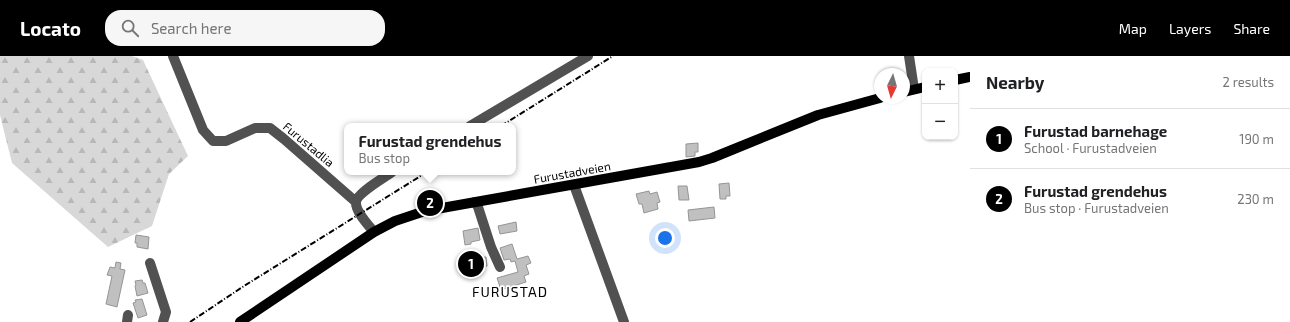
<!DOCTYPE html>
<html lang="en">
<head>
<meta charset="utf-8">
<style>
  :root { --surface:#fff; --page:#f6f6f6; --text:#202124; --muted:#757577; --line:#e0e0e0; --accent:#000 }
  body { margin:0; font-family:"Exo 2",sans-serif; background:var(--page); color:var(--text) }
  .controls { position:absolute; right:12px; top:12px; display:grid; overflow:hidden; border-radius:8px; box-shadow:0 1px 3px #0004 }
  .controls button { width:36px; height:36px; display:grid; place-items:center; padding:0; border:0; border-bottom:1px solid var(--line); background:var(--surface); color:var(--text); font:20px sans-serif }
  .compass { position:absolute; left:874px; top:12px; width:36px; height:36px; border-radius:50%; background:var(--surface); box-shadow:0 1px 3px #0004; rotate:185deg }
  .you { position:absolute; left:665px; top:182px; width:14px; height:14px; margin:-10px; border:3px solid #fff; border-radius:50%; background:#1a73e8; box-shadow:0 0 0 6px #1a73e833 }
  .badge { display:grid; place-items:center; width:26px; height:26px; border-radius:50%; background:var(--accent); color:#fff; font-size:13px; font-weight:700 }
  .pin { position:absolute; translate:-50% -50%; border:2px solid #fff; box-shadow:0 1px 4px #0006 }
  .popup { position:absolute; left:344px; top:67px; width:172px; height:52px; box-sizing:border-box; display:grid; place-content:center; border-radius:8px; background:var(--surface); filter:drop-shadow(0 1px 3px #0005); font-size:13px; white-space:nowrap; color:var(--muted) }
  .popup b { font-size:15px; color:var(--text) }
  .popup::after { content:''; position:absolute; left:50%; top:100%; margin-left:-8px; border:8px solid transparent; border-top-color:var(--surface) }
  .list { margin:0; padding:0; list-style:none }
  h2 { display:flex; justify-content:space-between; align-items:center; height:52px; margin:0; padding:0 16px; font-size:17px }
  h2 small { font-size:13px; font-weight:400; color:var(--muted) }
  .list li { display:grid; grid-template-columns:26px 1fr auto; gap:12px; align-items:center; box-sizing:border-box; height:60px; padding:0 16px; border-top:1px solid var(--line) }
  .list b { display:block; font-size:15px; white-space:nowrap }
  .list p { margin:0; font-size:13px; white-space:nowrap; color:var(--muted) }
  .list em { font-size:13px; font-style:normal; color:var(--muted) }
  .icon { flex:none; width:22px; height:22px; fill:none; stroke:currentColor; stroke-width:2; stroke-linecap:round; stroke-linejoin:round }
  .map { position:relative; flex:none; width:970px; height:266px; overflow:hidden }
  header { display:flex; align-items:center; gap:24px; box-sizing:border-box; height:56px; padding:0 20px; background:var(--accent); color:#fff }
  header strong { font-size:19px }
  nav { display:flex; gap:22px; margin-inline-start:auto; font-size:14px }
  .search { width:280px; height:36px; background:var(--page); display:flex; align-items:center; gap:10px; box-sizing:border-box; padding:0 14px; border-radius:16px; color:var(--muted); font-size:15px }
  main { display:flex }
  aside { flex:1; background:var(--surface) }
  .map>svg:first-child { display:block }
</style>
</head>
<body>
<header>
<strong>Locato</strong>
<div class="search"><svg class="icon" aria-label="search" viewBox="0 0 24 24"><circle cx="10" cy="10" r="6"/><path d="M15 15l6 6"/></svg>Search here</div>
<nav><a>Map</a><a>Layers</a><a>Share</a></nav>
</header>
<main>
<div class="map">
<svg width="970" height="266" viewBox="0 0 970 266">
  <defs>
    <pattern id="forest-firs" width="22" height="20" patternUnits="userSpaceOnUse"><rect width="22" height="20" fill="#d8d8d8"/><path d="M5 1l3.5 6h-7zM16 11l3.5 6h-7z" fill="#b8b8b8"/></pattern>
  </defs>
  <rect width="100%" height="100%" fill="#fff"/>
  <path fill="url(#forest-firs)" d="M0,0H132L143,4L188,100L169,118L152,170L108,191L12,107L0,59Z"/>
  <path fill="#c0c0c0" stroke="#959595" d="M698,87V96H695V100L686,101V88Z
    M729,127L730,140H726V143H720L719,128Z
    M678,130H687L689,144H679Z
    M649,135L650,138L657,136L660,146L657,147L658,153L644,157L642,148H639L636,138Z
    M714,151L715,162L689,165L688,154Z
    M516,166L517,175L500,178L498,170Z
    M478,172L480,184L471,186V188L465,189L463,175Z
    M136,179L149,181L148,193L137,191V187H135Z
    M512,188L517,203L528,200L531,207L526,209L529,218L524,220L526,226L501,234L497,222L518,216L515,205L511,206L510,203L504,204L500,192Z
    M486,201L487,210L460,214L458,205L466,204V203Z
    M116,206L121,207L120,213L125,214L117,251L106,248L112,220L107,219L110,211L115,212Z
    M142,224L143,227H145L148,237L137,240L135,230L136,229L135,225Z
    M142,243L147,259L138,262L133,247L136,246L135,244Z"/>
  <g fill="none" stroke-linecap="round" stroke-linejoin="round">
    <path stroke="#515151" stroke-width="10" d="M173,0L203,74L213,85H226L255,72H270L284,83L356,146
      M909,0L914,33
      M470,70L588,0
      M574,129L624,266
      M475,146L478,151L491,191L500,211
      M374,176C369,170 355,155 356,146C357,137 384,122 392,116
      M150,207L166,256L163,266
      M127,266L128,259"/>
    <path stroke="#000" stroke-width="10" d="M955,24L970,21
      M904,36L925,31
      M240,266L374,176L395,165L425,155L699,106L712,102L818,59L880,42"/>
    <path stroke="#000" stroke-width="2" stroke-dasharray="6 2 1 2" stroke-linecap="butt" d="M501,70L613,0
      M190,266L244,230L427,116"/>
  </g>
  <g text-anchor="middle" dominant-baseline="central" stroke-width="3.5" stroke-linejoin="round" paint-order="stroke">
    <g font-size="12" fill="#000" stroke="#fff">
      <text transform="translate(309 88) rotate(40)">Furustadlia</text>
      <text transform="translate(572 116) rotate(-10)">Furustadveien</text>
    </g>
    <g font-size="14" letter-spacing="1" fill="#000" stroke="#fff">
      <text x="510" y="235">FURUSTAD</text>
    </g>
  </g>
</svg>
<div class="controls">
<button>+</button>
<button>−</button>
</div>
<svg class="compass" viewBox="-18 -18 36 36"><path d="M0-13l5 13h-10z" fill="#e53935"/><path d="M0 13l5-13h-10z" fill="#757577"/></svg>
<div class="you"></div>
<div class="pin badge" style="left:471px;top:208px">1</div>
<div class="pin badge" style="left:430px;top:147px">2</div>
<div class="popup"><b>Furustad grendehus</b>Bus stop</div>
</div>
<aside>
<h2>Nearby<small>2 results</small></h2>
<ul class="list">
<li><span class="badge">1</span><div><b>Furustad barnehage</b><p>School · Furustadveien</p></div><em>190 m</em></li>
<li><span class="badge">2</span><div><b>Furustad grendehus</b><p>Bus stop · Furustadveien</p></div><em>230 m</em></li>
</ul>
</aside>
</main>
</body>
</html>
